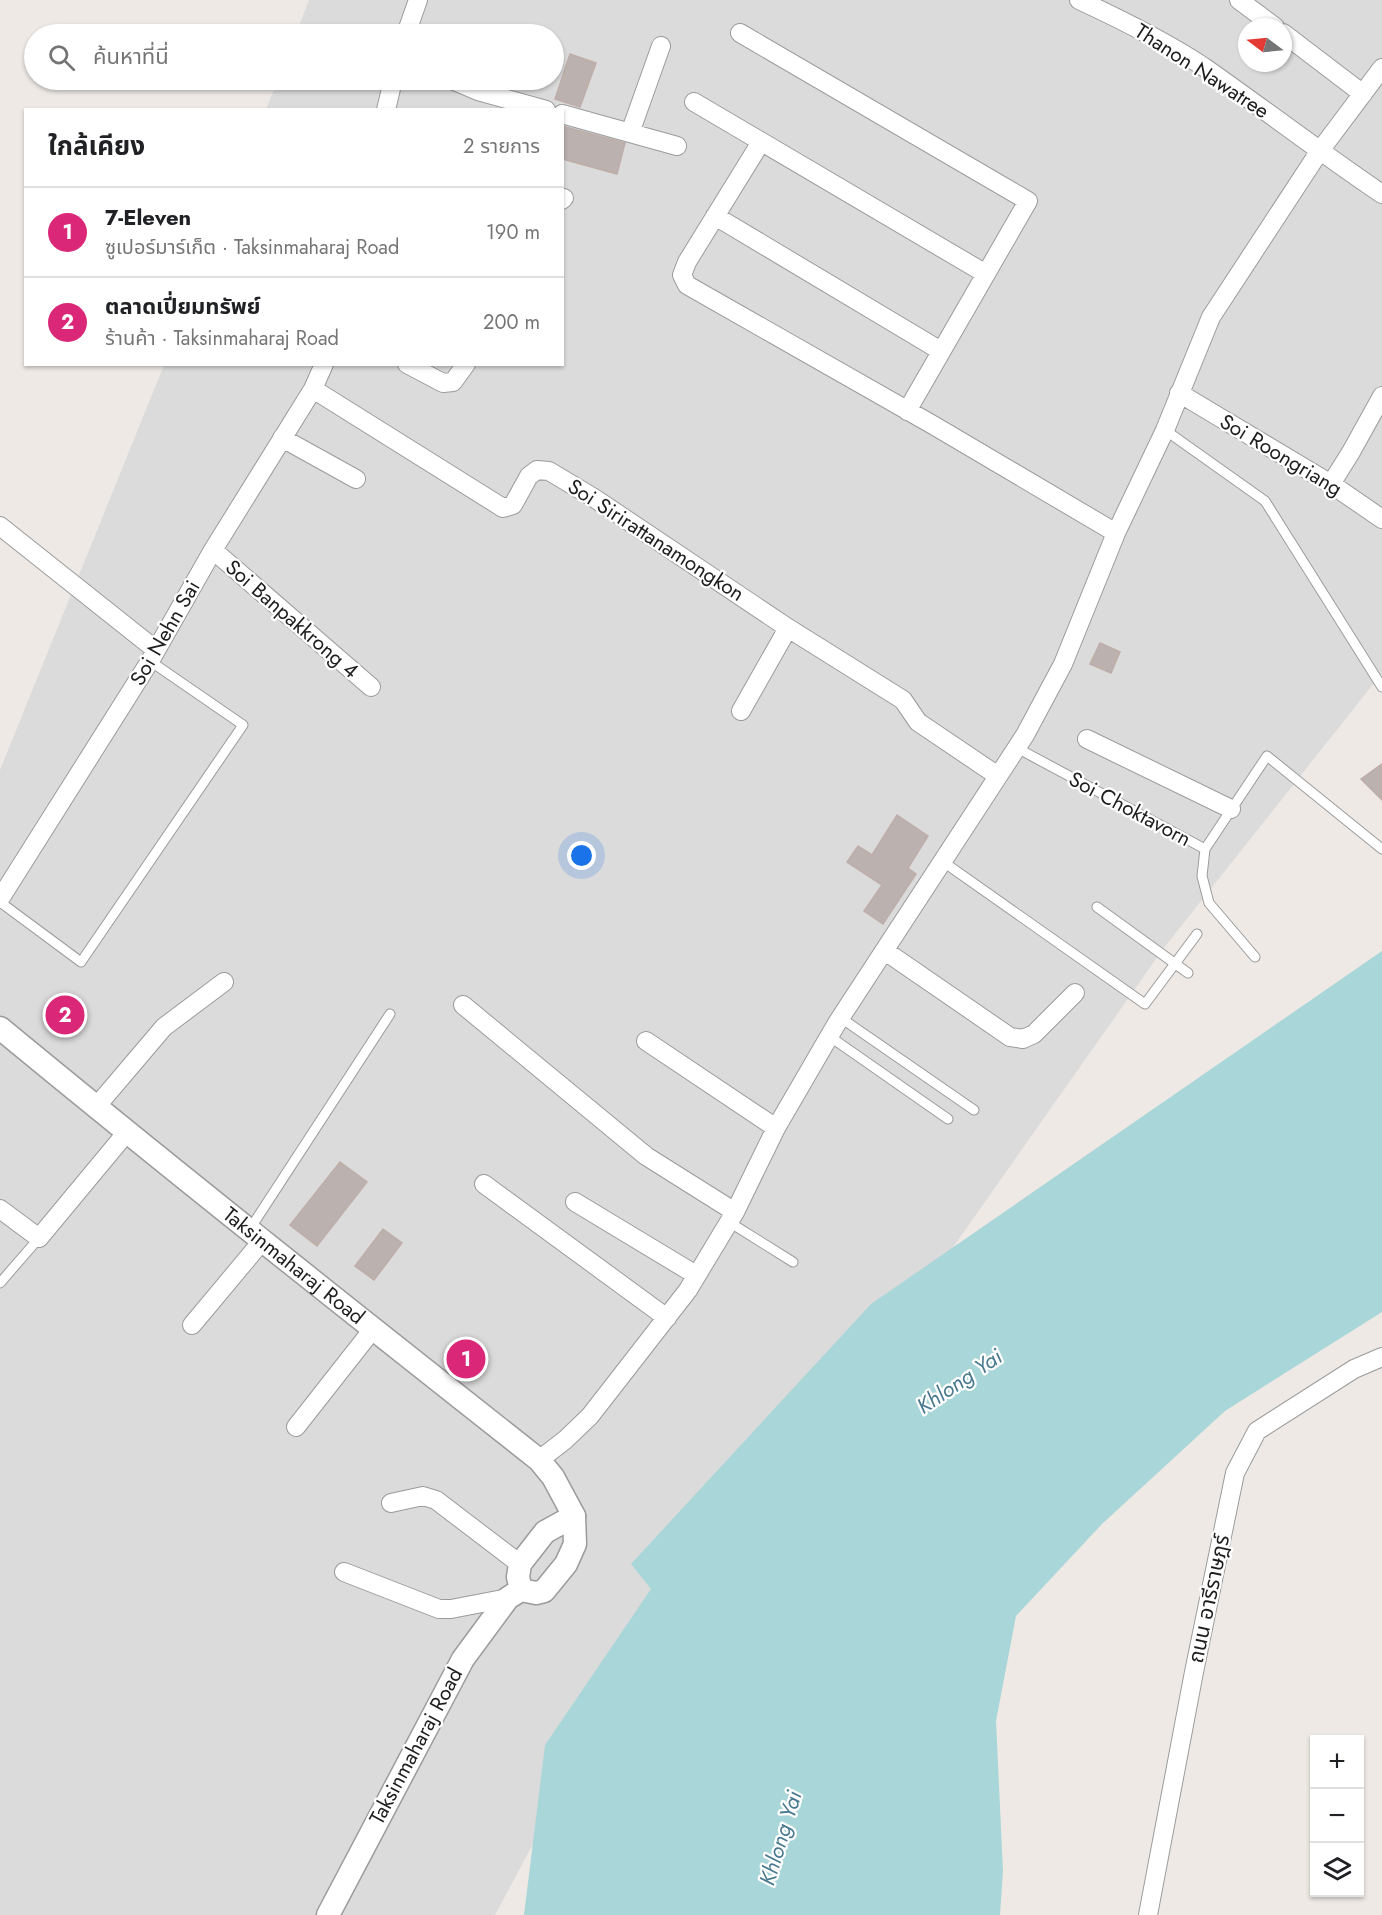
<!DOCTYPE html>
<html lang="th">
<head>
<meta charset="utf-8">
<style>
  :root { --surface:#fff; --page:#f2f2f2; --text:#202124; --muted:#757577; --line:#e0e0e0; --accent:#db2777 }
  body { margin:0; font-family:Jost,"Noto Sans Thai",sans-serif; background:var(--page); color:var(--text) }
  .controls { position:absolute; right:18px; bottom:18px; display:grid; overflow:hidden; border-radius:0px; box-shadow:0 2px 4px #0004 }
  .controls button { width:54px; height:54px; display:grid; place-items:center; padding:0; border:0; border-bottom:2px solid var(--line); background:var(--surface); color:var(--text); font:30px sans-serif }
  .compass { position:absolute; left:1238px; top:18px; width:54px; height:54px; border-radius:50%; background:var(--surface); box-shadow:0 2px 4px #0004; rotate:286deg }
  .you { position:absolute; left:582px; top:856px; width:21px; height:21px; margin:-15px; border:4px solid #fff; border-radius:50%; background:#1a73e8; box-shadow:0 0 0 9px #1a73e833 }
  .badge { display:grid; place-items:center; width:39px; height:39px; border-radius:50%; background:var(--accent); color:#fff; font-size:20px; font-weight:700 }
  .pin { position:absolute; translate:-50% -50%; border:3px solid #fff; box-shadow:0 2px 6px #0006 }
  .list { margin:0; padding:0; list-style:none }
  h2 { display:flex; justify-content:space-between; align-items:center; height:78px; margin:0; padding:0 24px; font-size:26px }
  h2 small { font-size:20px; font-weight:400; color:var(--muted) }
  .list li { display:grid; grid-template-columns:39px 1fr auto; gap:18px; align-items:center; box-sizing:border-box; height:90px; padding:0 24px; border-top:2px solid var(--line) }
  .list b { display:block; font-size:22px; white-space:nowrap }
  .list p { margin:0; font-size:20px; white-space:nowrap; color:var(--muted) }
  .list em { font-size:20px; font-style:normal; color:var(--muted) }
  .icon { flex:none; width:33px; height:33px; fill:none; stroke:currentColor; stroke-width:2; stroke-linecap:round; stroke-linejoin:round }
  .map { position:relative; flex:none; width:1382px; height:1915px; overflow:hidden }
  .search { position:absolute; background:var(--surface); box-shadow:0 2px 4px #0004; left:24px; top:24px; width:540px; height:66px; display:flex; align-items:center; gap:15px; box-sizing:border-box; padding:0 21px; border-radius:33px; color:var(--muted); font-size:22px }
  .panel { position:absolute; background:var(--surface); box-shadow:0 2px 4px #0004; left:24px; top:108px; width:540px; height:258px; border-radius:0px }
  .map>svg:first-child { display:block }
</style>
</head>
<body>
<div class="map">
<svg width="1382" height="1915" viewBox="0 0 1382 1915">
  <rect width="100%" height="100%" fill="#eee9e5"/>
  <path fill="#dcdbdb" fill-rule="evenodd" d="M309,0H1382V673L1163,949L533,1844L495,1915H0V770L164,365L562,364V110L266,109L278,80H554V34H296ZM1247,27H1283V63H1247Z"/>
  <path fill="#a9d6d8" d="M1382,951V1312L1225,1411L1102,1524L1016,1616L996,1721L1003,1871L1000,1915H524L545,1745L651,1589L631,1564L871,1304Z"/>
  <path fill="#bbb1ae" stroke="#beaea9" stroke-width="1.5" d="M570,54L596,63L580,107L555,99Z
    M562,126L625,143L617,174L562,159Z
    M1100,643L1120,652L1111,673L1090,664Z
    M1382,764V800L1361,779Z
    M897,815L928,836L908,868L916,874L883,924L864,911L882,885L847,862L858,846L872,855Z
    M340,1162L367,1182L317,1246L290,1225Z
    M383,1229L402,1243L374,1280L355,1266Z"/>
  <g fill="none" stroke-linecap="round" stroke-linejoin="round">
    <defs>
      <path id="service" d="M1165,430L1265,501L1382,687
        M1017,748L1205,849L1267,756L1382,849
        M1205,849L1202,876L1209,903L1255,957
        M942,861L1145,1004L1197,934
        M0,902L81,962L243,725L150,661
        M1097,907L1188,973
        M841,1018L974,1110
        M829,1036L948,1119
        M729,1222L793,1262
        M250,1229L390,1014
        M0,1283L39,1238"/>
      <path id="minor" d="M1079,0C1122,20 1165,41 1204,67C1264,109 1321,153 1382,194
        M1239,0L1275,27
        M740,33L1028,201L907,411
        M1283,33L1363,94
        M406,34L418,0
        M452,80L478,91L546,110
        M694,102L986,274
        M386,110L393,80
        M562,114L677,146
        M630,133L661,46
        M761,142L687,262L682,275L687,285L933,425L1116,533
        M562,200L564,198
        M715,216L941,351
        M407,364L443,383L453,382L466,364
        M313,389L503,508L513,505L529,476L537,470L549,471L594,498L788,628L903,700L918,722L998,776
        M1179,393L1331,484L1382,519
        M282,438L356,479
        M1331,484L1351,452L1382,396
        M0,526L156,650
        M213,550L371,687
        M741,711L788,628
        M1087,739L1231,809
        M0,899L150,661L213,550L313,389L324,364
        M885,951L1010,1037L1023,1039L1034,1034L1075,993
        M463,1005L646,1156L735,1212
        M646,1041L776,1128
        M96,1107L164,1027L224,982
        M484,1184L667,1318
        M575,1202L696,1275
        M0,1209L39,1238L127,1132
        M192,1325L263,1240
        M296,1427L373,1329
        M539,1460L565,1440L590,1416L688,1290L735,1212L776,1128L837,1023L1025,735L1063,664L1116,533L1165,430L1211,317L1319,152L1382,68
        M391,1503L423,1496L436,1500L520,1564
        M344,1572L439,1609H451L508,1598
        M1148,1915L1194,1672L1235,1473L1257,1431L1354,1369L1382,1357"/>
      <g id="tertiary">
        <path id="s1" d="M0,1028C177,1174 358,1317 539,1460L553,1477L574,1516L575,1544L566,1564L544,1591L536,1593L521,1590L508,1598L463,1659L328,1915"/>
        <path d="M521,1590L518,1577L520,1564L545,1532L574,1516"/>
      </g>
    </defs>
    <use href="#service" stroke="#9b9b9b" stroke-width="11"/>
    <use href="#minor" stroke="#9b9b9b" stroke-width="20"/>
    <use href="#tertiary" stroke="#9b9b9b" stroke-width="25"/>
    <use href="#service" stroke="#fff" stroke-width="9"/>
    <use href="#minor" stroke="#fff" stroke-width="18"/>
    <use href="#tertiary" stroke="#fff" stroke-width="22"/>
  </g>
  <g text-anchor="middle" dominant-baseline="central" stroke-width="4.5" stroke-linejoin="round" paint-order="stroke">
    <g font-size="21" fill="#1e1e1e" stroke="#fff">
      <text transform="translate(1202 71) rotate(33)">Thanon Nawatree</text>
      <text transform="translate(1281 455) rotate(31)">Soi Roongriang</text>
      <text transform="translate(656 540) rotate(33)">Soi Sirirattanamongkon</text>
      <text transform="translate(292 619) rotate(41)">Soi Banpakkrong 4</text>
      <text transform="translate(165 633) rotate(-60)">Soi Nehn Sai</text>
      <text transform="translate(1130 809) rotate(28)">Soi Choktavorn</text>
      <text stroke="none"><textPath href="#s1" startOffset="378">Taksinmaharaj Road</textPath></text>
      <text transform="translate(1209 1599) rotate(-78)">ถนน อารีราษฎร์</text>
      <text transform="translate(416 1746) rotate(-62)">Taksinmaharaj Road</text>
    </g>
    <g font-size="22" font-style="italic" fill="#497a8f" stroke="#fff">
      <text transform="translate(959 1381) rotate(-34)">Khlong Yai</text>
      <text transform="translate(780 1838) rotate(-73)">Khlong Yai</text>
    </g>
  </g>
</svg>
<div class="controls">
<button>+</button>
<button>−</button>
<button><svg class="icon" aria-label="layers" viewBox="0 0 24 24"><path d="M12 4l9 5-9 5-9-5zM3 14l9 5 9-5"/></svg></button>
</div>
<svg class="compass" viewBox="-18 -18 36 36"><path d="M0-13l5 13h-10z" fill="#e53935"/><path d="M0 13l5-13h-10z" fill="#757577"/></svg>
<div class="you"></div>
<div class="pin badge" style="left:466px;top:1359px">1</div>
<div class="pin badge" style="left:65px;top:1015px">2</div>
<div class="search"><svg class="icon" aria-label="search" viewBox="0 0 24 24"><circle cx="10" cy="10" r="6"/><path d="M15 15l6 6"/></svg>ค้นหาที่นี่</div>
<section class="panel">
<h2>ใกล้เคียง<small>2 รายการ</small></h2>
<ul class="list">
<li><span class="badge">1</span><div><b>7-Eleven</b><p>ซูเปอร์มาร์เก็ต · Taksinmaharaj Road</p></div><em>190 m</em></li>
<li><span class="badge">2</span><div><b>ตลาดเปี่ยมทรัพย์</b><p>ร้านค้า · Taksinmaharaj Road</p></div><em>200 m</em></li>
</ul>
</section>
</div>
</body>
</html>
